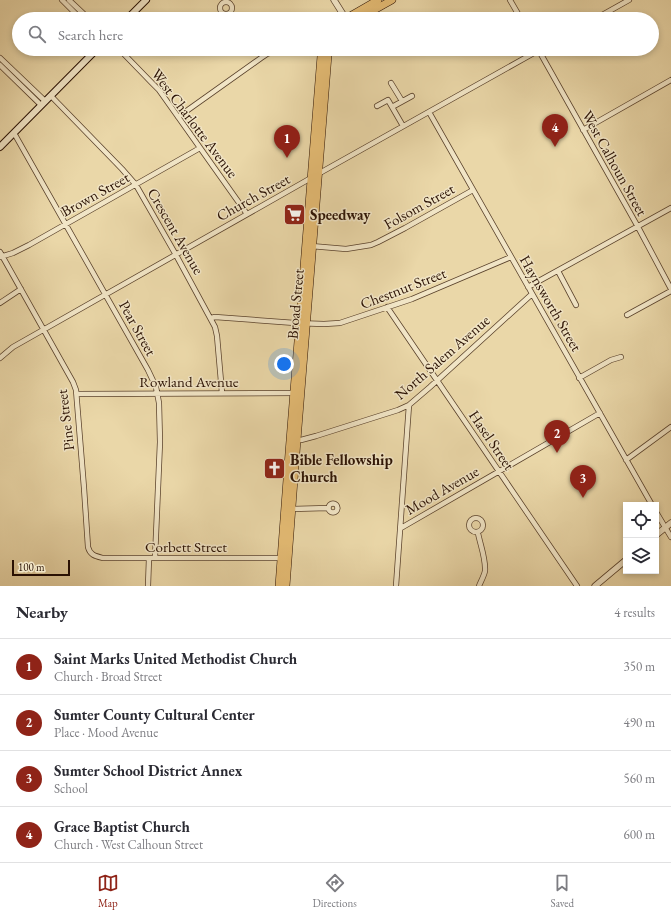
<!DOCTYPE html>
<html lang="en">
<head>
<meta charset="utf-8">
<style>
  :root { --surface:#fff; --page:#f7f7f7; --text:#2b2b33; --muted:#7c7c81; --line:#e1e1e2; --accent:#8f2418 }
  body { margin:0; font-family:"EB Garamond",serif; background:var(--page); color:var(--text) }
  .controls { position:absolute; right:12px; bottom:12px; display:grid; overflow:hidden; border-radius:0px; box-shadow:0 2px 6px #0003 }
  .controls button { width:36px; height:36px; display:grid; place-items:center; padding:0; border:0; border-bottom:1px solid var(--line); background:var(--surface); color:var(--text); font:20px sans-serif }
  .scale { position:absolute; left:12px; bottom:10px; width:58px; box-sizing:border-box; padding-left:4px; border:2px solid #2a1103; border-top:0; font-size:11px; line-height:14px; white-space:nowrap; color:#2a1103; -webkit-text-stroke:3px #f1e5c6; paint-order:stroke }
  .you { position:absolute; left:284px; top:364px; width:14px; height:14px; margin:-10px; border:3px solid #fff; border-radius:50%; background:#1a73e8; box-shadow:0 0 0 6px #1a73e833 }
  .badge { display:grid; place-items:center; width:26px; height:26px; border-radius:50%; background:var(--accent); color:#fff; font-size:13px; font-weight:700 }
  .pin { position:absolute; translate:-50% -33px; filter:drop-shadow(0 1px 2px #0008) }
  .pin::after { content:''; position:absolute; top:21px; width:14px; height:12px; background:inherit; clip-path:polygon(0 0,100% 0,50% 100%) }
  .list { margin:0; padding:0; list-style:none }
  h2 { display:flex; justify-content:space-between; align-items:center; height:52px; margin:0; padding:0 16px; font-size:17px }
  h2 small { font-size:13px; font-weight:400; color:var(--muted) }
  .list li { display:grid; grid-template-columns:26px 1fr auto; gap:12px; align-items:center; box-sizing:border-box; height:56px; padding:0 16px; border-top:1px solid var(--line) }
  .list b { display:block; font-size:15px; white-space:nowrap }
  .list p { margin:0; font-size:13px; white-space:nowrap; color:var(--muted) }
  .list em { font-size:13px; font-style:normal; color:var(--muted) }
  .icon { flex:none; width:22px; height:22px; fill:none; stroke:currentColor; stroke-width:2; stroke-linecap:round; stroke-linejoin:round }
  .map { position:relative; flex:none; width:671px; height:586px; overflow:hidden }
  .search { position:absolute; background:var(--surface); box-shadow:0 2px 6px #0003; left:12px; right:12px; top:12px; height:44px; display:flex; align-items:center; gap:10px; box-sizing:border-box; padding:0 14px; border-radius:22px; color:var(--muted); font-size:15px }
  .sheet { height:276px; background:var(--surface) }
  nav { display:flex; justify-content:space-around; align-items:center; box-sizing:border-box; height:56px; border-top:1px solid var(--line); background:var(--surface); font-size:11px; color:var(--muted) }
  nav a { display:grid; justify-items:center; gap:2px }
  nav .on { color:var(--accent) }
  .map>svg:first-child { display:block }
</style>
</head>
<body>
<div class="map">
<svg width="671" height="586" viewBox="0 0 671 586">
  <rect width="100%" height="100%" fill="#ead7a8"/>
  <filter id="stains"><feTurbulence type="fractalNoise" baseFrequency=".005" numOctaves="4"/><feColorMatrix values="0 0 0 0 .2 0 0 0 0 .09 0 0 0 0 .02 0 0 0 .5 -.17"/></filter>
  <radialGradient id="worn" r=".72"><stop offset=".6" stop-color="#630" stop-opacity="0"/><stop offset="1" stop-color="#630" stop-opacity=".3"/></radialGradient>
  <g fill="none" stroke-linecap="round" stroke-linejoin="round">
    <defs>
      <path id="minor" d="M62,0L81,19
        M69,0L89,19
        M510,0L521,19
        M220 8a6 6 0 1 1 12 0a6 6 0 1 1-12 0Z
        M595,19L629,0
        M119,49L152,83L159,90L247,214
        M538,49L638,227L671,289
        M0,58L45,101
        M0,65L41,105
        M391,83L402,101
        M51,96L122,169L136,185L176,255L215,327L217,336L222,393
        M377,106L388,100L403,126
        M392,107L412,96
        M429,112L652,505
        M178,117L261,58L267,54L280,49
        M583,130L671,80
        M14,133L148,370L156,387L159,403L160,442L155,558
        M318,174L541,49
        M311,246L346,249L371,245L378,242L405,228L473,190
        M0,252L73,382L76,390L84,488L88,547C90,555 95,556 103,558H281
        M0,257L13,253L29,245L200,148
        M558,271L576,305
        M528,287L671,208
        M0,303L21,289
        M387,307L577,586
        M627,315L671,291
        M211,318L215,317L295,323L324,324L340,323L412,299L511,257
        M0,358L13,347L311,178
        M579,378L611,360L621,357
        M77,394L295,393
        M296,440H301L316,436L398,410L409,405L430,387L532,294
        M626,460L671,427
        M328.5 508a4.5 4.5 0 1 1 9 0a4.5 4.5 0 1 1-9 0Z
        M292,509L328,508
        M656,512L671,537
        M469 525a7 7 0 1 1 14 0a7 7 0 1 1-14 0Z
        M401,528L600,413
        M478,533C480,544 486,559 485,571C484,576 481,581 479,586
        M148,586L149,558
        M396,586L409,405"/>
      <path id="tertiary" d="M334,0L346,19
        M656,535L671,523
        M595,586L626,560"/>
      <path id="secondary" d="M127,19L146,0
        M0,147L97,49"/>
      <path id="primary" d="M345,19L378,0
        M358,19L392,0
        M279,586L289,453L321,56L323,49
        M286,586L297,440L328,55L330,49"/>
    </defs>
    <use href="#minor" stroke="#5a422c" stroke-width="6"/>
    <use href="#tertiary" stroke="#5a422c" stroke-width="7"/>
    <use href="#secondary" stroke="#2a1103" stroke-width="8"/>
    <use href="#primary" stroke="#2a1103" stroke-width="8"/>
    <use href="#minor" stroke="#f1e5c6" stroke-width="4.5"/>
    <use href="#tertiary" stroke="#f1e5c6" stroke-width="5.5"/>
    <use href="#secondary" stroke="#f1e5c6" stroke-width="6"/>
    <use href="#primary" stroke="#e5bc74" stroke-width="7"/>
  </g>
  <defs>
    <symbol id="supermarket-square" viewBox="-11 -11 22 22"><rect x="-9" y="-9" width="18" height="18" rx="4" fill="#8f2418" stroke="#f1e5c6"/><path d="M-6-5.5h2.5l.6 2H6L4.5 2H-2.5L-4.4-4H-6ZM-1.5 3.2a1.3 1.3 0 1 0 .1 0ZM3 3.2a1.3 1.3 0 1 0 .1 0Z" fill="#fff"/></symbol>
    <symbol id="church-square" viewBox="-11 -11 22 22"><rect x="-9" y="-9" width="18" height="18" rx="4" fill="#8f2418" stroke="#f1e5c6"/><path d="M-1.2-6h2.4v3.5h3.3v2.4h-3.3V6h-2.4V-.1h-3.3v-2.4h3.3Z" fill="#fff"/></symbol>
  </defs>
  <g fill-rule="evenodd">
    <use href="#supermarket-square" x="282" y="202" width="25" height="25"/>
    <use href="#church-square" x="262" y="456" width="25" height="25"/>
  </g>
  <g text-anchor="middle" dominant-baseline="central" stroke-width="3" stroke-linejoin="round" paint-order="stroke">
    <g font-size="15" fill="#2a1103" stroke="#f1e5c6">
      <text transform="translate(195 123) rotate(53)">West Charlotte Avenue</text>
      <text transform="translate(615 163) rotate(61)">West Calhoun Street</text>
      <text transform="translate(95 194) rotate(-29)">Brown Street</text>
      <text transform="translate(253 197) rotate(-29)">Church Street</text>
      <text transform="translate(419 206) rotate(-29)">Folsom Street</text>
      <text transform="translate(176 231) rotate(60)">Crescent Avenue</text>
      <text transform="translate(403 288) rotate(-21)">Chestnut Street</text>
      <text transform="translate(551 303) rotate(60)">Haynsworth Street</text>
      <text transform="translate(295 304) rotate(-85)">Broad Street</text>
      <text transform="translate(138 328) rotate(61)">Pear Street</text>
      <text transform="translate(442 357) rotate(-41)">North Salem Avenue</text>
      <text x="189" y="381">Rowland Avenue</text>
      <text transform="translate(65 420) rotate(-97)">Pine Street</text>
      <text transform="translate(492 440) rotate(56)">Hasel Street</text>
      <text transform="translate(442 490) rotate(-30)">Mood Avenue</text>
      <text x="186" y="546">Corbett Street</text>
    </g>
    <g font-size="15" font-weight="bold" fill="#2a1103" stroke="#f1e5c6" text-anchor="start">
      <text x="310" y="214">Speedway</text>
      <text x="290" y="459">Bible Fellowship<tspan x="290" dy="17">Church</tspan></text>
    </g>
  </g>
  <rect width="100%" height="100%" filter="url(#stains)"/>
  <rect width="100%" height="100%" fill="url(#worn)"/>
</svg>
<div class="controls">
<button><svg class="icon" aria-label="locate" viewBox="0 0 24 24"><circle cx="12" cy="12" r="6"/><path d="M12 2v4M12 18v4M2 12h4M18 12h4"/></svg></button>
<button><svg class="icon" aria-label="layers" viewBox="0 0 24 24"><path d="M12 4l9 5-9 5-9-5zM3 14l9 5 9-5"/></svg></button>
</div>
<div class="scale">100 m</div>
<div class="you"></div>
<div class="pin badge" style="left:287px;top:158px">1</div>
<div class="pin badge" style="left:557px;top:453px">2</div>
<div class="pin badge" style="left:583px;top:498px">3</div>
<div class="pin badge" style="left:555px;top:147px">4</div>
<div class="search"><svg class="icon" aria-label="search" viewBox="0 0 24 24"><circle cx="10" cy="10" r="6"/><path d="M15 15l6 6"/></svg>Search here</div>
</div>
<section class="sheet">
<h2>Nearby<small>4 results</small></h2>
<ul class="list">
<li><span class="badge">1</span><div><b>Saint Marks United Methodist Church</b><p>Church · Broad Street</p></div><em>350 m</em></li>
<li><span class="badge">2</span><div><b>Sumter County Cultural Center</b><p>Place · Mood Avenue</p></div><em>490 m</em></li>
<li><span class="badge">3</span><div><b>Sumter School District Annex</b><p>School</p></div><em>560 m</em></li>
<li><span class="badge">4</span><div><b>Grace Baptist Church</b><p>Church · West Calhoun Street</p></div><em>600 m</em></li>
</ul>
</section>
<nav>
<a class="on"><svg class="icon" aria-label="map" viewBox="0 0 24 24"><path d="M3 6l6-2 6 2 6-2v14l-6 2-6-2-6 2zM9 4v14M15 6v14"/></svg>Map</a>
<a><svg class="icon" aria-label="directions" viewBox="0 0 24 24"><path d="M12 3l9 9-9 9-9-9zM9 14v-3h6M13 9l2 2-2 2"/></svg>Directions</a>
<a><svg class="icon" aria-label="saved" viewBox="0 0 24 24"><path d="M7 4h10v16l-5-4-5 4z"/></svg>Saved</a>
</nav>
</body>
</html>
